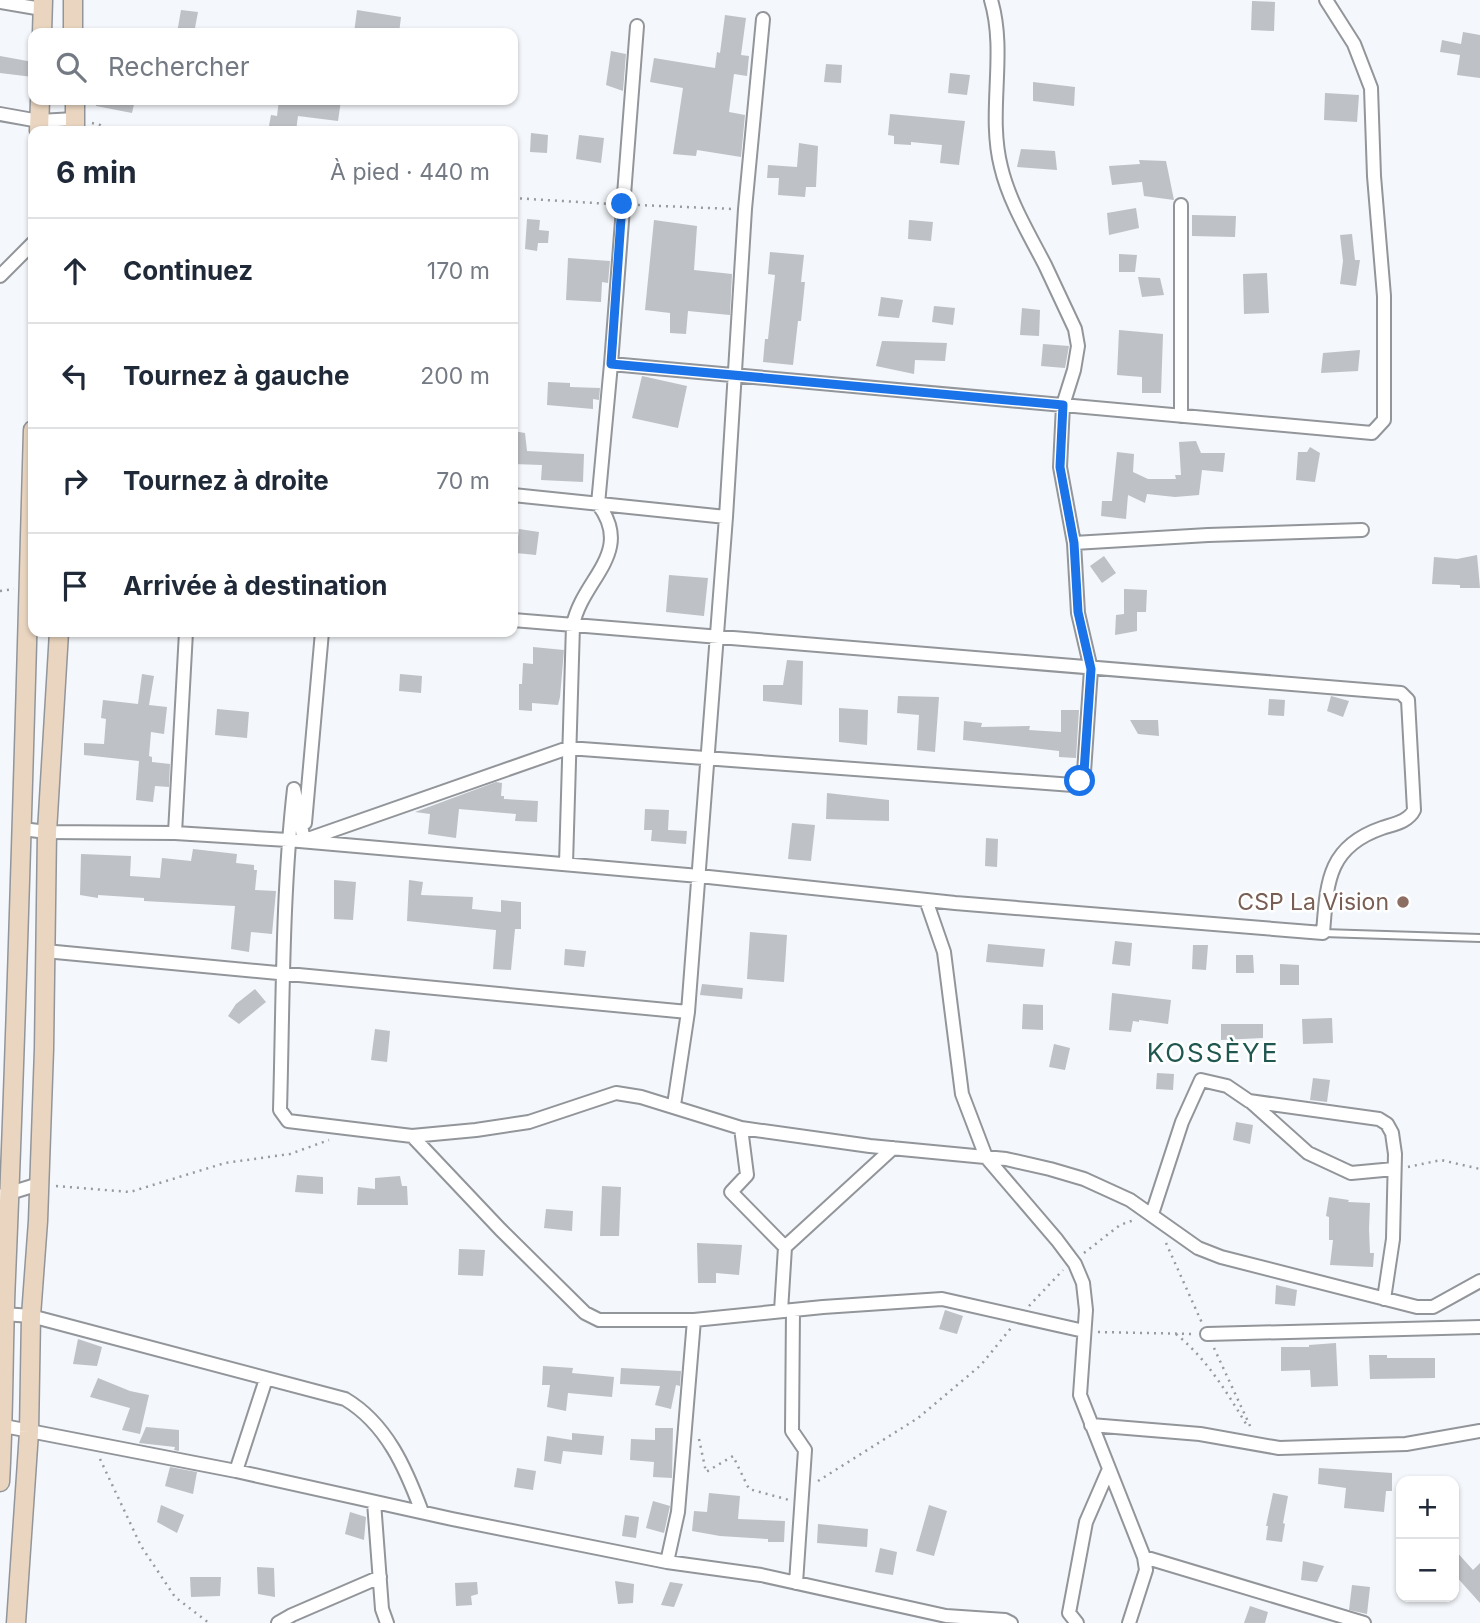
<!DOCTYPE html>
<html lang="fr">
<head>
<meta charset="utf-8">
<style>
  :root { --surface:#fff; --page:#f6f6f7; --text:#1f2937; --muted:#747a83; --line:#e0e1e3 }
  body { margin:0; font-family:Inter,sans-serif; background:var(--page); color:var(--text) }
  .controls { position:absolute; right:21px; bottom:21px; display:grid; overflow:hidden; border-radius:14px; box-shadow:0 2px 5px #0004 }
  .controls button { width:63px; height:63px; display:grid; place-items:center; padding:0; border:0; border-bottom:2px solid var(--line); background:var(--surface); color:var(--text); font:35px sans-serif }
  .stop { position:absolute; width:21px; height:21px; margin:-16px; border:5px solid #1a73e8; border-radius:50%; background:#fff }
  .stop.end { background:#1a73e8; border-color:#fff; box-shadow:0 2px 7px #0008 }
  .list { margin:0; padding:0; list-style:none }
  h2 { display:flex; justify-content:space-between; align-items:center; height:91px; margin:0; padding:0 28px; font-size:30px }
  h2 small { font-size:23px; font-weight:400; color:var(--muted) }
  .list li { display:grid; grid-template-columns:46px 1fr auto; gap:21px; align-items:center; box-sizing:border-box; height:105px; padding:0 28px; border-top:2px solid var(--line) }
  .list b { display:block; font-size:26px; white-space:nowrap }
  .list em { font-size:23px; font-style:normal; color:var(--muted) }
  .icon { flex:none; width:38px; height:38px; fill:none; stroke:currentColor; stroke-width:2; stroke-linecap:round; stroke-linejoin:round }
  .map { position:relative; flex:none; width:1480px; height:1623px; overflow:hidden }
  .search { position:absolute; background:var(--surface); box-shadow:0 2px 5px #0004; left:28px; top:28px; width:490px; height:77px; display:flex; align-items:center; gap:18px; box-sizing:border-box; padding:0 24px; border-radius:14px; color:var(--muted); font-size:26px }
  .panel { position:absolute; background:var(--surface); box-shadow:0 2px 5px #0004; left:28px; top:126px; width:490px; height:511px; border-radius:14px }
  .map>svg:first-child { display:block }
</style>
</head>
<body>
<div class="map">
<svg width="1480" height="1623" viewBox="0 0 1480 1623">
  <rect width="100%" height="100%" fill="#f4f7fb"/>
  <path fill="#bec1c5" d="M1252,1L1275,2L1274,31L1251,30Z
    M181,10L198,12L194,33H177Z
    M357,10L401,17L399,33H354Z
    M725,15L746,18L741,55L749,56L747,76L734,74L729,112L745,115L741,157L697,150L696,156L673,154L683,88L650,82L654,58L715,68L717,52L720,53Z
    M1463,32L1480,35V78L1457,75L1460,55L1440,52L1442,40L1461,44Z
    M611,51L626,54L623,91L606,85Z
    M0,56L33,62V77L0,73Z
    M826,64L842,65L841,83L824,82Z
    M950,73L970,75L967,95L948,93Z
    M1033,82L1075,87L1074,106L1033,101Z
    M1325,93L1359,95L1357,122L1324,120Z
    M96,100H135L132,113L96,106Z
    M279,100H341L338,121L298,116L296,131H268L271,115L277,116Z
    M890,114L965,121L959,165L940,163L942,145L911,142V145L894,144V136L888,135Z
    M531,133L548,135L547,153L530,152Z
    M579,135L604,138L601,163L576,159Z
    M799,143L818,146L816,187H806L805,197L778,195L779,178H767L768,165L797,167Z
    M1021,149L1055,151L1057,170L1017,167Z
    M1139,160L1166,161L1174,200L1144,196L1142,182L1112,185L1109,166L1140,164Z
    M1136,208L1139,228L1109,235L1107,213Z
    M1192,215L1236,216L1235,237L1192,236Z
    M527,219L540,220L539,230L549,231L548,243H538L537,251L525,249Z
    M654,220L697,226L694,270L732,274L730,315L688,311L686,334L670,333V313L645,310Z
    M909,220L933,222L931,241L908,239Z
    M1352,234L1355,260H1360L1356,286L1340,284L1343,261L1340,235Z
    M770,252L804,255L801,282H805L801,321H798L793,365L763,362L765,339H768L775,275L768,274Z
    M1119,254L1137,255L1135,272H1119Z
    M568,258L610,261L608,283L602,282L601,302L566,300Z
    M1267,273L1269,313L1244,314L1243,274Z
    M1138,277L1160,278L1164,295L1142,297Z
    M881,297L903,300L899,318L878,316Z
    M934,306L955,308L953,325L932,322Z
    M1022,308L1040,310L1039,336L1020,335Z
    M1119,330L1163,334L1161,393H1142V377L1117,375Z
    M882,341L947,343L945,361L915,360L914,374L876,366Z
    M1043,344L1069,346L1065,368L1041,366Z
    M1360,350L1358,371L1321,373L1323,353Z
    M642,376L687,386L678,428L632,418Z
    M548,382L570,383V387L600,388L599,400L593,399V409L547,405Z
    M513,431L525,433L527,451L584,454L583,482L541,480L542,465L513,464Z
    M1196,441L1201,453H1225L1223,472L1202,470L1199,495L1175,497L1147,494L1145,503L1128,495L1126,519L1101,516L1102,501H1112L1117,452L1134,454L1133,472L1148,479H1176L1175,475H1181L1179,442Z
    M1310,447L1320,453L1315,482L1296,480L1298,452H1307Z
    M519,529L539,532L536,555L516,553Z
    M1477,555L1480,588H1460V585L1432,584L1434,557L1457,559Z
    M1104,556L1116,573L1102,583L1090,566Z
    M669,575L708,578L704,616L666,612Z
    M1124,589L1147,590L1146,612H1137V631L1115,635L1116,615L1124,614Z
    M533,647L564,650L560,697L558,705L532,703V711L519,710V684H522L523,663L533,664Z
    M787,660L803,661L802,705L763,701V685H783Z
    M142,674L154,676L149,705L167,707L164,734L151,732L149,756L152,757V762L170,764L169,787L155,786L153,802L136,800L139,761L84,755V743L104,744L106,719L101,718L103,700L138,704Z
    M400,674L422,676L421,693L399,691Z
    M898,696L939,697L935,752L917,750L919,715L897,713Z
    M1331,696L1349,701L1343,717L1327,711Z
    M1269,699L1285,700L1284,716L1268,715Z
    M839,708L868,710L867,745L839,742Z
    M217,709L249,712L247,738L215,735Z
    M1061,710H1079L1076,758L1059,757V751L963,740L964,721L982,723L981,727L1030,726L1029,730L1061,732Z
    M1130,720H1158L1159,736L1138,734Z
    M496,782L502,783L501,796H504V799L538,801L537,822L515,821L516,814L459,809L456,838L428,834L430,814L415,812Z
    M827,793L889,800V821L826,819Z
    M645,809L669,810L668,830L687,831L686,844L651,841L652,830H644Z
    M792,823L815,825L811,861L788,859Z
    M986,838L998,839L997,867L985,866Z
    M193,849L237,854L236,863L254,865V870H257L255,890L276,891L272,934L251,932L249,952L231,949L235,906L144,901V898L98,895V898L80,895L81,854L131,856L130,876L160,878L162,858L191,861Z
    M334,880L356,882L353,920L334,919Z
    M409,880L423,882L421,895L473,897L472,909L501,912V900L521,902V929H515L511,970L493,969L496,930L407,921Z
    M750,932L787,935L784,982L747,979Z
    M1115,941L1132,943L1130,966L1112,964Z
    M988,944L1045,949L1043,967L986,962Z
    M1193,945H1208L1206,970L1192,969Z
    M565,949L586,951L584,967L564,965Z
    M1236,955H1253L1254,973H1236Z
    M1280,964L1299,965V985H1280Z
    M702,984L743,988L742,999L700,995Z
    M255,989L266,1002L239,1024L228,1016L236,1004Z
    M1112,993L1171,1000L1168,1024L1139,1020V1022L1133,1021L1131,1032L1109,1030Z
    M1023,1004L1043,1005V1030L1022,1029Z
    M1332,1018L1333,1043L1303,1044L1302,1019Z
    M1221,1024H1263V1038L1221,1040Z
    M375,1029L390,1031L387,1062L371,1060Z
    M1054,1044L1070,1048L1065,1070L1049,1067Z
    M1157,1073L1174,1074L1173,1090L1156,1089Z
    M1313,1078L1330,1080L1327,1102L1310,1100Z
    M1236,1122L1253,1125L1250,1144L1233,1140Z
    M297,1175L323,1177V1194L295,1192Z
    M400,1176L402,1186H407L408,1205H357L358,1187L375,1189V1178Z
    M602,1186L621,1187L619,1236H600Z
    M1329,1197L1349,1200L1348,1202L1370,1203L1369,1229L1370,1253H1374L1373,1267L1330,1265L1333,1240H1329V1217L1326,1216Z
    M546,1209L573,1211L572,1231L544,1228Z
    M697,1243L742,1245L739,1275L716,1273V1283H698Z
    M459,1249L485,1250L483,1276L458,1275Z
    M1276,1285L1297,1290L1295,1306L1275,1304Z
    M945,1310L963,1316L957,1334L939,1329Z
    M78,1339L102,1347L97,1366L73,1364Z
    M1336,1343L1338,1386L1311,1387L1310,1370L1281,1371V1347H1309V1345Z
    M1369,1355H1387V1358H1435V1378L1370,1379Z
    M543,1366L573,1368L572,1373L614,1377L612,1397L568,1393L566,1411L547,1407L550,1385H542Z
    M621,1368L681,1371L680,1386L676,1385L671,1409L655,1405L660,1386L620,1384Z
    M98,1378L130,1391L149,1395L140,1434L122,1430L130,1408L90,1397Z
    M146,1427L179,1430V1451L174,1450L175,1447L139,1443Z
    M655,1428H673L672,1478L653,1477L654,1462L630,1460L631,1439L655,1440Z
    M572,1433L604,1436L602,1455L563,1451L561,1464L544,1461L547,1436L572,1440Z
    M170,1467L197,1472L193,1494L165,1486Z
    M517,1468L536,1471L533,1490L514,1487Z
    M1319,1468L1392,1473V1491H1386L1384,1512L1344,1508L1346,1488L1318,1484Z
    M709,1493L740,1496L738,1519L785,1521L784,1542H768V1539L720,1536L692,1531L694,1511L707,1512Z
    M1273,1493L1288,1496L1283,1523L1285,1524L1282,1542L1266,1540L1268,1526H1266Z
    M653,1501L670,1506L664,1533L646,1528Z
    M161,1505L184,1515L177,1533L157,1522Z
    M929,1505L947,1511L934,1556L916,1551Z
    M350,1512L366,1517L364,1540L345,1534Z
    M625,1515L639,1517L636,1538L622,1536Z
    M818,1524L868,1529L867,1547L817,1543Z
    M880,1548L897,1552L893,1575L875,1572Z
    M1454,1549L1473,1570L1480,1563V1603L1454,1574Z
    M1303,1561L1324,1566L1317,1582L1301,1580Z
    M257,1567L274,1568L275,1597L258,1594Z
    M190,1577H221L220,1596L191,1597Z
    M615,1581L634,1584L633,1603L618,1604Z
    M477,1582L478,1594L471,1596L472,1605L456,1606L455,1583Z
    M670,1582L683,1584L674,1607L661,1605Z
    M1352,1585L1370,1587L1367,1614L1349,1610Z
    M1250,1606L1268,1612L1265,1623H1244Z"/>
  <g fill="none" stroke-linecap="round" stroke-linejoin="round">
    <defs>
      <path id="service" d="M1323,933L1480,938"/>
      <path id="minor" d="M991,0C1007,54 987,112 1001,167C1009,201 1029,234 1045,265C1055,286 1065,308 1075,329L1078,346L1074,370L1063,405L1060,467L1074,543
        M0,2L42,9
        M0,114L39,121L75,119
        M0,276L33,243
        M611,364L1372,433L1384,420V296L1374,176L1371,88L1354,44L1326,0
        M1181,416V205
        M513,495L726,517
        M305,823L322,632
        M22,829L47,832L175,833L288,840L699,876L955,903L1323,933C1327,883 1327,847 1382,828C1394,824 1408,822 1414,810L1408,700L1401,693L513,620
        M175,833L186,632
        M308,839L568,748L1073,785L1080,781L1084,772L1091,669L1078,613L1074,543L1208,535L1362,530
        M304,841L294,789C282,895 283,1003 280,1110L288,1121L412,1136L476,1130L529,1122L616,1093L641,1097L741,1128L870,1146L1006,1159L1050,1169L1084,1179L1130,1200L1198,1248L1221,1257L1417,1307H1433L1480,1281
        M566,864L573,625C582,579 635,553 598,504L611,364L637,26
        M926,900L944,952L962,1094L986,1157L1057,1240L1075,1264L1083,1283L1086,1310L1080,1395L1144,1557L1146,1570L1129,1623
        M45,951L688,1012
        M1250,1101L1308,1153L1351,1173L1394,1169
        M674,1105L688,1012L726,517L745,209L763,19
        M741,1128L747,1175L731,1192L785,1247
        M412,1136L500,1229L585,1313L599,1320H694L823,1307L942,1299L1084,1331
        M0,1196L39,1184
        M1152,1214L1182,1122L1201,1080L1227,1086L1249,1101L1379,1119L1387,1124L1392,1133L1395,1154L1393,1239L1384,1299
        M793,1310L792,1431L805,1450L796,1583
        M781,1311L785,1247L893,1148
        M4,1314L31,1316L345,1399C387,1424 406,1469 422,1512
        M1207,1334L1480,1327
        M1091,1425L1200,1434L1279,1448L1406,1444L1480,1431
        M4,1426L236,1471L452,1519L667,1562L761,1575L946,1616L1005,1620L1011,1623
        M236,1471L266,1379
        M374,1502L382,1609L387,1623
        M1144,1557L1364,1623
        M667,1562L678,1512L694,1320
        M278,1623L292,1615L380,1577
        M1077,1623L1069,1613L1086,1522L1109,1469"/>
      <path id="secondary" d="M73,0V33
        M42,33L43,0
        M75,100V131
        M39,131L40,100
        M0,1482C4,1414 3,1345 6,1276C18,994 25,712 33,430
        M16,1623L29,1432L31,1316L38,1221L44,1049L47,832L59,632"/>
    </defs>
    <use href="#service" stroke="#929599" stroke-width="10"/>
    <use href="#minor" stroke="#929599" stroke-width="16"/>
    <use href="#secondary" stroke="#929599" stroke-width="21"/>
    <path stroke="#989b9d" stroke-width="2.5" stroke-dasharray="2 5" stroke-linecap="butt" d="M92,123L100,125L107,131
      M513,198L611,204
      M638,205L733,209
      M0,591L14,589
      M1408,1167L1441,1160L1480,1169
      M56,1186L130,1192L225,1163L290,1154L329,1140
      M1166,1243L1202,1323
      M1084,1253L1120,1225L1134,1220
      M1029,1306L1063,1270
      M1098,1332L1193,1334
      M1176,1334C1208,1360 1227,1393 1248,1427
      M1214,1348L1251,1428
      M699,1439L706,1472L733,1456L749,1489L789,1500
      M100,1459L141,1546L175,1597L209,1623
      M818,1481L918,1418L981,1365L1011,1328"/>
    <use href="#service" stroke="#fff" stroke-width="6"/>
    <use href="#minor" stroke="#fff" stroke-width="12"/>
    <use href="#secondary" stroke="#ead6c0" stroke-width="18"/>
  </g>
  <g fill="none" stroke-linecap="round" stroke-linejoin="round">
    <path stroke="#1a73e8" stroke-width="9" d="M622,204L611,364L1063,405L1060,467L1074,543L1078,612L1091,669L1084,772L1080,781"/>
  </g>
  <circle fill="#8d6e63" stroke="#fff" stroke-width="2.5" cx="1403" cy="902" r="7"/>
  <g text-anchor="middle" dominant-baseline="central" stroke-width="5" stroke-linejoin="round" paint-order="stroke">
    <g font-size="23" fill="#785e54" stroke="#fff" text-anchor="end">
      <text x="1389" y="902">CSP La Vision</text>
    </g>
    <g font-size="26" letter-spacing="2" fill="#205851" stroke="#fff">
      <text x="1213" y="1052">KOSSÈYE</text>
    </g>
  </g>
</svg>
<div class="controls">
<button>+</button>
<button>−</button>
</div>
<div class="stop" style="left:1080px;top:781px"></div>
<div class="stop end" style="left:622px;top:204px"></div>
<div class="search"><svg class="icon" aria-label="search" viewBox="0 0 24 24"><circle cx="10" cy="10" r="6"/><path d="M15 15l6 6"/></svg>Rechercher</div>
<section class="panel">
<h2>6 min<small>À pied · 440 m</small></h2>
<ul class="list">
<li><svg class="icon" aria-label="ahead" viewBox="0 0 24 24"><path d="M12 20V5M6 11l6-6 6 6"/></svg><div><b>Continuez</b></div><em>170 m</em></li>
<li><svg class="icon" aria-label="left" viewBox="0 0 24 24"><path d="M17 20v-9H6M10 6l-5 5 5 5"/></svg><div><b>Tournez à gauche</b></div><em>200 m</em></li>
<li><svg class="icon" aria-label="right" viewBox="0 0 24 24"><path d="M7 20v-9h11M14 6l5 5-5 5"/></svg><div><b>Tournez à droite</b></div><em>70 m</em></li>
<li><svg class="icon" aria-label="arrive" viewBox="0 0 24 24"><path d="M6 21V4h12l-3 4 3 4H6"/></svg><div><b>Arrivée à destination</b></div></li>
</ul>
</section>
</div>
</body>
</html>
